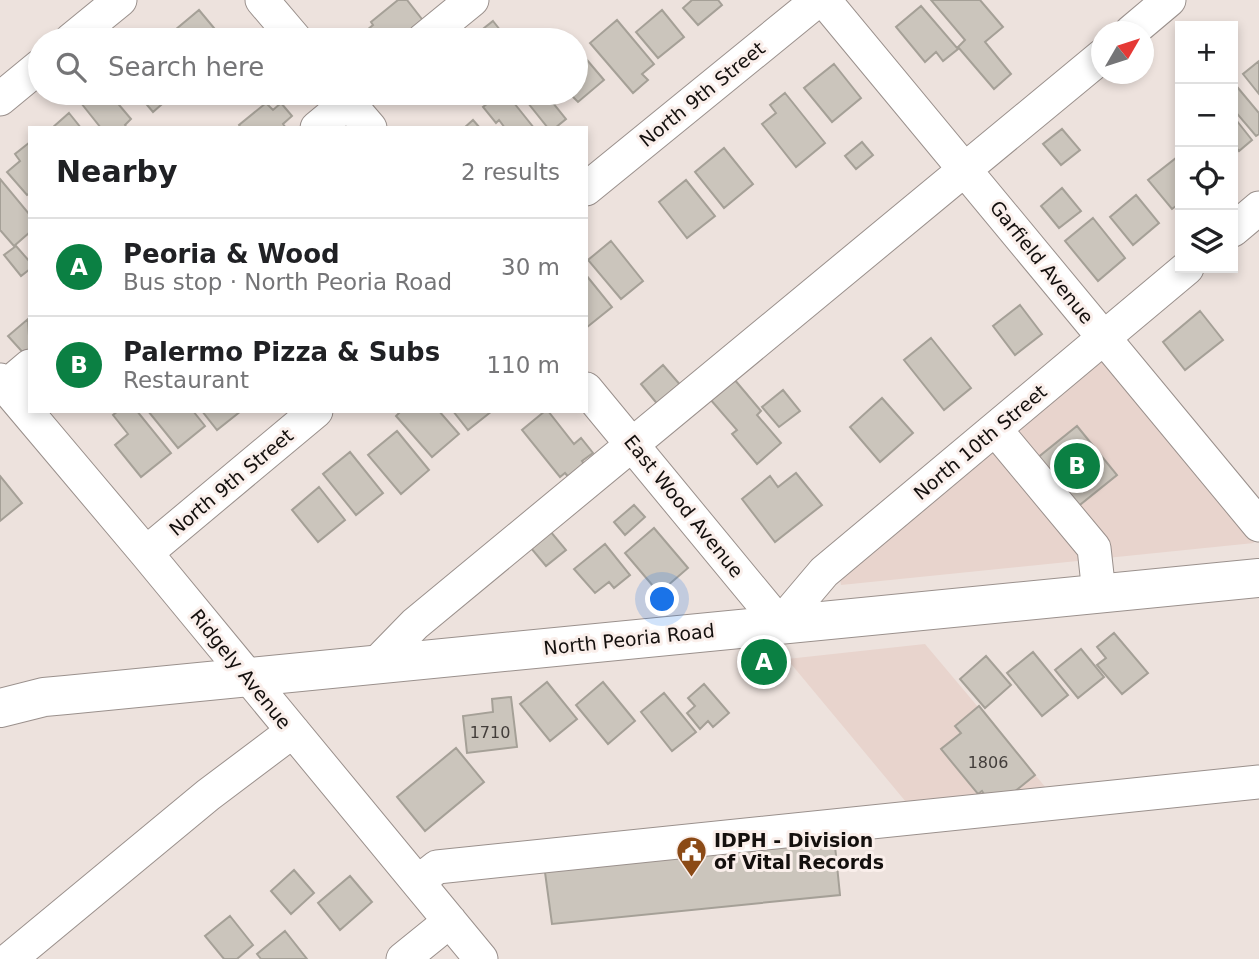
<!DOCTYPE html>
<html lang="en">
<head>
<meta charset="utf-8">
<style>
  :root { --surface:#fff; --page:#f2f2f2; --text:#202124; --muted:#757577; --line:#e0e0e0; --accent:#0b8043 }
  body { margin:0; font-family:"DejaVu Sans",sans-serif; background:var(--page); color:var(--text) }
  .controls { position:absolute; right:21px; top:21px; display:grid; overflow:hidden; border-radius:0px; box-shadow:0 4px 10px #0003 }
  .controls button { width:63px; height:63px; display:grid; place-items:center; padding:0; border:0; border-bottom:2px solid var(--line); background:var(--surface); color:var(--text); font:35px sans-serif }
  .compass { position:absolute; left:1091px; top:21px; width:63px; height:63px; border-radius:50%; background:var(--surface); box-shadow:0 4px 10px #0003; rotate:51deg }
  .you { position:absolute; left:663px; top:600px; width:24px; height:24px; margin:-18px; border:5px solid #fff; border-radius:50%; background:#1a73e8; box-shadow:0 0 0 10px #1a73e833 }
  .badge { display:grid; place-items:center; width:46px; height:46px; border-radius:50%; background:var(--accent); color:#fff; font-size:23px; font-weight:700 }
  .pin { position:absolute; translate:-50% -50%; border:4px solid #fff; box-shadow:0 2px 7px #0006 }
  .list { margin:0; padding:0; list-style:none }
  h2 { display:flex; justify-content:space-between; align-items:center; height:91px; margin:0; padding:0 28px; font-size:30px }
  h2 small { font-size:23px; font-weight:400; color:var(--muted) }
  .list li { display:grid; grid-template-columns:46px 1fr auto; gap:21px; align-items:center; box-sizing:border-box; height:98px; padding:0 28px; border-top:2px solid var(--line) }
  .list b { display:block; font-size:26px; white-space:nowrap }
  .list p { margin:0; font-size:23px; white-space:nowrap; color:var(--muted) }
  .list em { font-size:23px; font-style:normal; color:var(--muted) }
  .icon { flex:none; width:38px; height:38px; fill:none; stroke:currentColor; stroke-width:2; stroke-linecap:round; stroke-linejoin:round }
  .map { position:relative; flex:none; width:1259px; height:959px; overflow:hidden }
  .search { position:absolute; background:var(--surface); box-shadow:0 4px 10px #0003; left:28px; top:28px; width:560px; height:77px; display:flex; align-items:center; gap:18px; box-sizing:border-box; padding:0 24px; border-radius:38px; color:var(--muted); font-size:26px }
  .panel { position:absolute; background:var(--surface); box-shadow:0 4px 10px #0003; left:28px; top:126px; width:560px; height:287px; border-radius:0px }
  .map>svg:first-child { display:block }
</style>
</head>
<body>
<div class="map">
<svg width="1259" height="959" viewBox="0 0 1259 959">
  <rect width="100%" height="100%" fill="#ede2dd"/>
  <path fill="#e8d4cd" d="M1105,357L1254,543L841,585L840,579Z
    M925,644L1052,795L911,808L787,659Z"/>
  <path fill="#499ab3" d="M396,93H425L412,103L398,100Z"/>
  <path fill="#cbc5bc" stroke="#a5a097" stroke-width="2" d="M398,0H407L425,23L403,40H355L373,25L371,22Z
    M692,0H718L722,5L698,25L683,8Z
    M931,0H980L1003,27L985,42L1011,74L994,89L958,47L965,40Z
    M921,6L958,49L943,61L936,52L925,62L896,27Z
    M199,10L224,40H163Z
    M662,10L684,37L658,58L636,32Z
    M617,20L654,64L642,74L648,80L633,93L590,43Z
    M493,21L508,40H469Z
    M576,47L604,80L578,102L569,93H576Z
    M1259,61V94L1243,74Z
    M834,64L861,98L832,122L804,88Z
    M1233,82L1259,113V134L1256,136L1233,109Z
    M93,93H109L131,119L125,125L127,128H101L81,103Z
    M137,93H165L169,98L153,112Z
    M501,93H506L534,128H505L499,120L496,123L483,107Z
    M520,93H545L566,119L555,128H548Z
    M785,93L825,143L796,167L762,124L776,113L770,105Z
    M266,103L273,110L281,103L292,116L283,124L286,128H241L239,125Z
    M69,113L81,128H52Z
    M1233,116L1252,140L1239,151L1233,144Z
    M473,120L480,128H464Z
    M1062,129L1080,150L1061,165L1043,144Z
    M30,142V193L27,195L7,172L20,161L15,154Z
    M862,142L873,155L856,169L845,156Z
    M724,148L753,184L724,208L695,172Z
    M1176,158L1180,163V203L1172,209L1148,180Z
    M0,179L30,215V232L14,246L0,230Z
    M686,180L715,216L687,238L659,202Z
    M1062,188L1081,211L1059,228L1041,206Z
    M1136,195L1159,223L1133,245L1110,217Z
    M1093,218L1125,258L1098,281L1065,241Z
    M611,241L643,281L621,299L588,260Z
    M16,246L30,262V269L21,276L4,255Z
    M586,275L612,307L586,328Z
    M1020,305L1042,334L1015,355L993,326Z
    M1200,311L1223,340L1185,370L1163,342Z
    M28,319L30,353L26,356L8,336Z
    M931,338L971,388L944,410L904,360Z
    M663,365L682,387L659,406L641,384Z
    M734,379L761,411L757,415L781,443L757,464L732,434L737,430L710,399Z
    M783,390L800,411L779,427L762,407Z
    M882,398L913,433L880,462L850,427Z
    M118,411H137L171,453L141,477L115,445L128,434L113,415Z
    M148,411H193L205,426L178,448Z
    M202,411H241L217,430Z
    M401,411H439L459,434L432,457L396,416Z
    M453,411H492L468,430Z
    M545,411H548L574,444L581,438L593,453L582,461L587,468L572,481L565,473L560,477L522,430Z
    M1077,426L1117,475L1076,508L1036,459Z
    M397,431L429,470L401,494L368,455Z
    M350,452L383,493L356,515L323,474Z
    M796,473L822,505L775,542L742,499L770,476L778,487Z
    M0,476L22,503L0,521Z
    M319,487L345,520L318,542L292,510Z
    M634,505L645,517L625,535L614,522Z
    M545,525L566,550L546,566L525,541Z
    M654,528L688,568L659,593L625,553Z
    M605,544L630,575L614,588L609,582L595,593L574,569Z
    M1114,633L1148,673L1122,694L1097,665L1106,658L1097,647Z
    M1081,649L1104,677L1078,698L1055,670Z
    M1033,652L1068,695L1042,716L1007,673Z
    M986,656L1011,685L985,708L960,679Z
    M547,682L577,719L550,741L520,704Z
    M603,682L635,721L608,744L576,705Z
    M704,684L729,713L713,727L708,721L700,729L687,713L695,706L688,698Z
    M664,693L696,732L672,751L641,712Z
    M511,697L517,747L467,753L463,716L493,712L492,699Z
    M979,706L1035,775L1013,793L984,794L982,791L978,794L941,749L961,733L955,726Z
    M456,748L484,782L425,831L397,797Z
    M834,836L840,895L552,924L544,865Z
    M294,870L314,893L291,914L271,891Z
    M350,876L372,902L340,930L318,903Z
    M230,916L253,945L237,959H224L205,936Z
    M285,931L307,959H261L257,954Z"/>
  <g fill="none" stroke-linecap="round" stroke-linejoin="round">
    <defs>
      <path id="minor" d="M262,0L296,40
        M824,0L1259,525
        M1131,32L1169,0
        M71,40L120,0
        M423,40L472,0
        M340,93L370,128
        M0,99L40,66
        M317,128L359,93
        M586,189L818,0
        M1233,230L1259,208
        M0,380L146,553L481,959
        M5,387L30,366
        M586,389L780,624L824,572L1187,268
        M995,429L1094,548L1099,593
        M146,553L316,411
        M377,663L415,624L1102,56
        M418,882L437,867L1259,782
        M10,959L208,795L293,731
        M403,959L450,921"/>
      <path id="major" d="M0,708L44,697L66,695L1259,578"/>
    </defs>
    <use href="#minor" stroke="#9a908c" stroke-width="35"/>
    <use href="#major" stroke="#9a908c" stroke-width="40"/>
    <use href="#minor" stroke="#fff" stroke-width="33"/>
    <use href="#major" stroke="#fff" stroke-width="38"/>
  </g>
  <defs>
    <symbol id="civic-pin" viewBox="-11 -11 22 30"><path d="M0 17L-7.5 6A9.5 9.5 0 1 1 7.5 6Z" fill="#8b4a16" stroke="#faefeb"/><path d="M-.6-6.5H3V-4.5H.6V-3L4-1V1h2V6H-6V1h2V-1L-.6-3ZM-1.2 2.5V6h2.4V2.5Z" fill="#fff"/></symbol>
  </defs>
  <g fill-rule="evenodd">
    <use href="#civic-pin" x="674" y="834" width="35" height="47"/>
  </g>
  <g text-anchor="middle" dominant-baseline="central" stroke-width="6" stroke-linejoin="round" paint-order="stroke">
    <g font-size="16" fill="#423d3a">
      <text x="490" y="732">1710</text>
      <text x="988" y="762">1806</text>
    </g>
    <g font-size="19" fill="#14100e" stroke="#faefeb">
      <text transform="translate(702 94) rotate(-39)">North 9th Street</text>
      <text transform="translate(1042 262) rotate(51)">Garfield Avenue</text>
      <text transform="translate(980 442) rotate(-40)">North 10th Street</text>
      <text transform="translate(231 482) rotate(-40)">North 9th Street</text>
      <text transform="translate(684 506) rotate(51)">East Wood Avenue</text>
      <text transform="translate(629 639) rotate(-6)">North Peoria Road</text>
      <text transform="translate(241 669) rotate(51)">Ridgely Avenue</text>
    </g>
    <g font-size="19" font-weight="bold" fill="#14100e" stroke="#faefeb" text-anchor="start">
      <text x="714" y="840">IDPH - Division<tspan x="714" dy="22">of Vital Records</tspan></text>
    </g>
  </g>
</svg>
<div class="controls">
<button>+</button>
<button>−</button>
<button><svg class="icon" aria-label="locate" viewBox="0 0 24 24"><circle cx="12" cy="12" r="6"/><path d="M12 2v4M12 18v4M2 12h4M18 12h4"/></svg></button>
<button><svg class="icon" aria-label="layers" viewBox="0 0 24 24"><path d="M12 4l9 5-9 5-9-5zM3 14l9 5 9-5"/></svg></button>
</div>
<svg class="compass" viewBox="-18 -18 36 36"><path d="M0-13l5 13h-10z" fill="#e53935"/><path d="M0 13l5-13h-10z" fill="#757577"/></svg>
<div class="you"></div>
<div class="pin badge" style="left:764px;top:662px">A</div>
<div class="pin badge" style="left:1077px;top:466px">B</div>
<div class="search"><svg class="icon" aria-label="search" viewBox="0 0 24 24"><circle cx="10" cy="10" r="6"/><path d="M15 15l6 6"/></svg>Search here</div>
<section class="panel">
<h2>Nearby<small>2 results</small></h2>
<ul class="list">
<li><span class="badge">A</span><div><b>Peoria &amp; Wood</b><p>Bus stop · North Peoria Road</p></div><em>30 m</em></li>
<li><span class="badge">B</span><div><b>Palermo Pizza &amp; Subs</b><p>Restaurant</p></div><em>110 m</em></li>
</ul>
</section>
</div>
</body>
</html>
